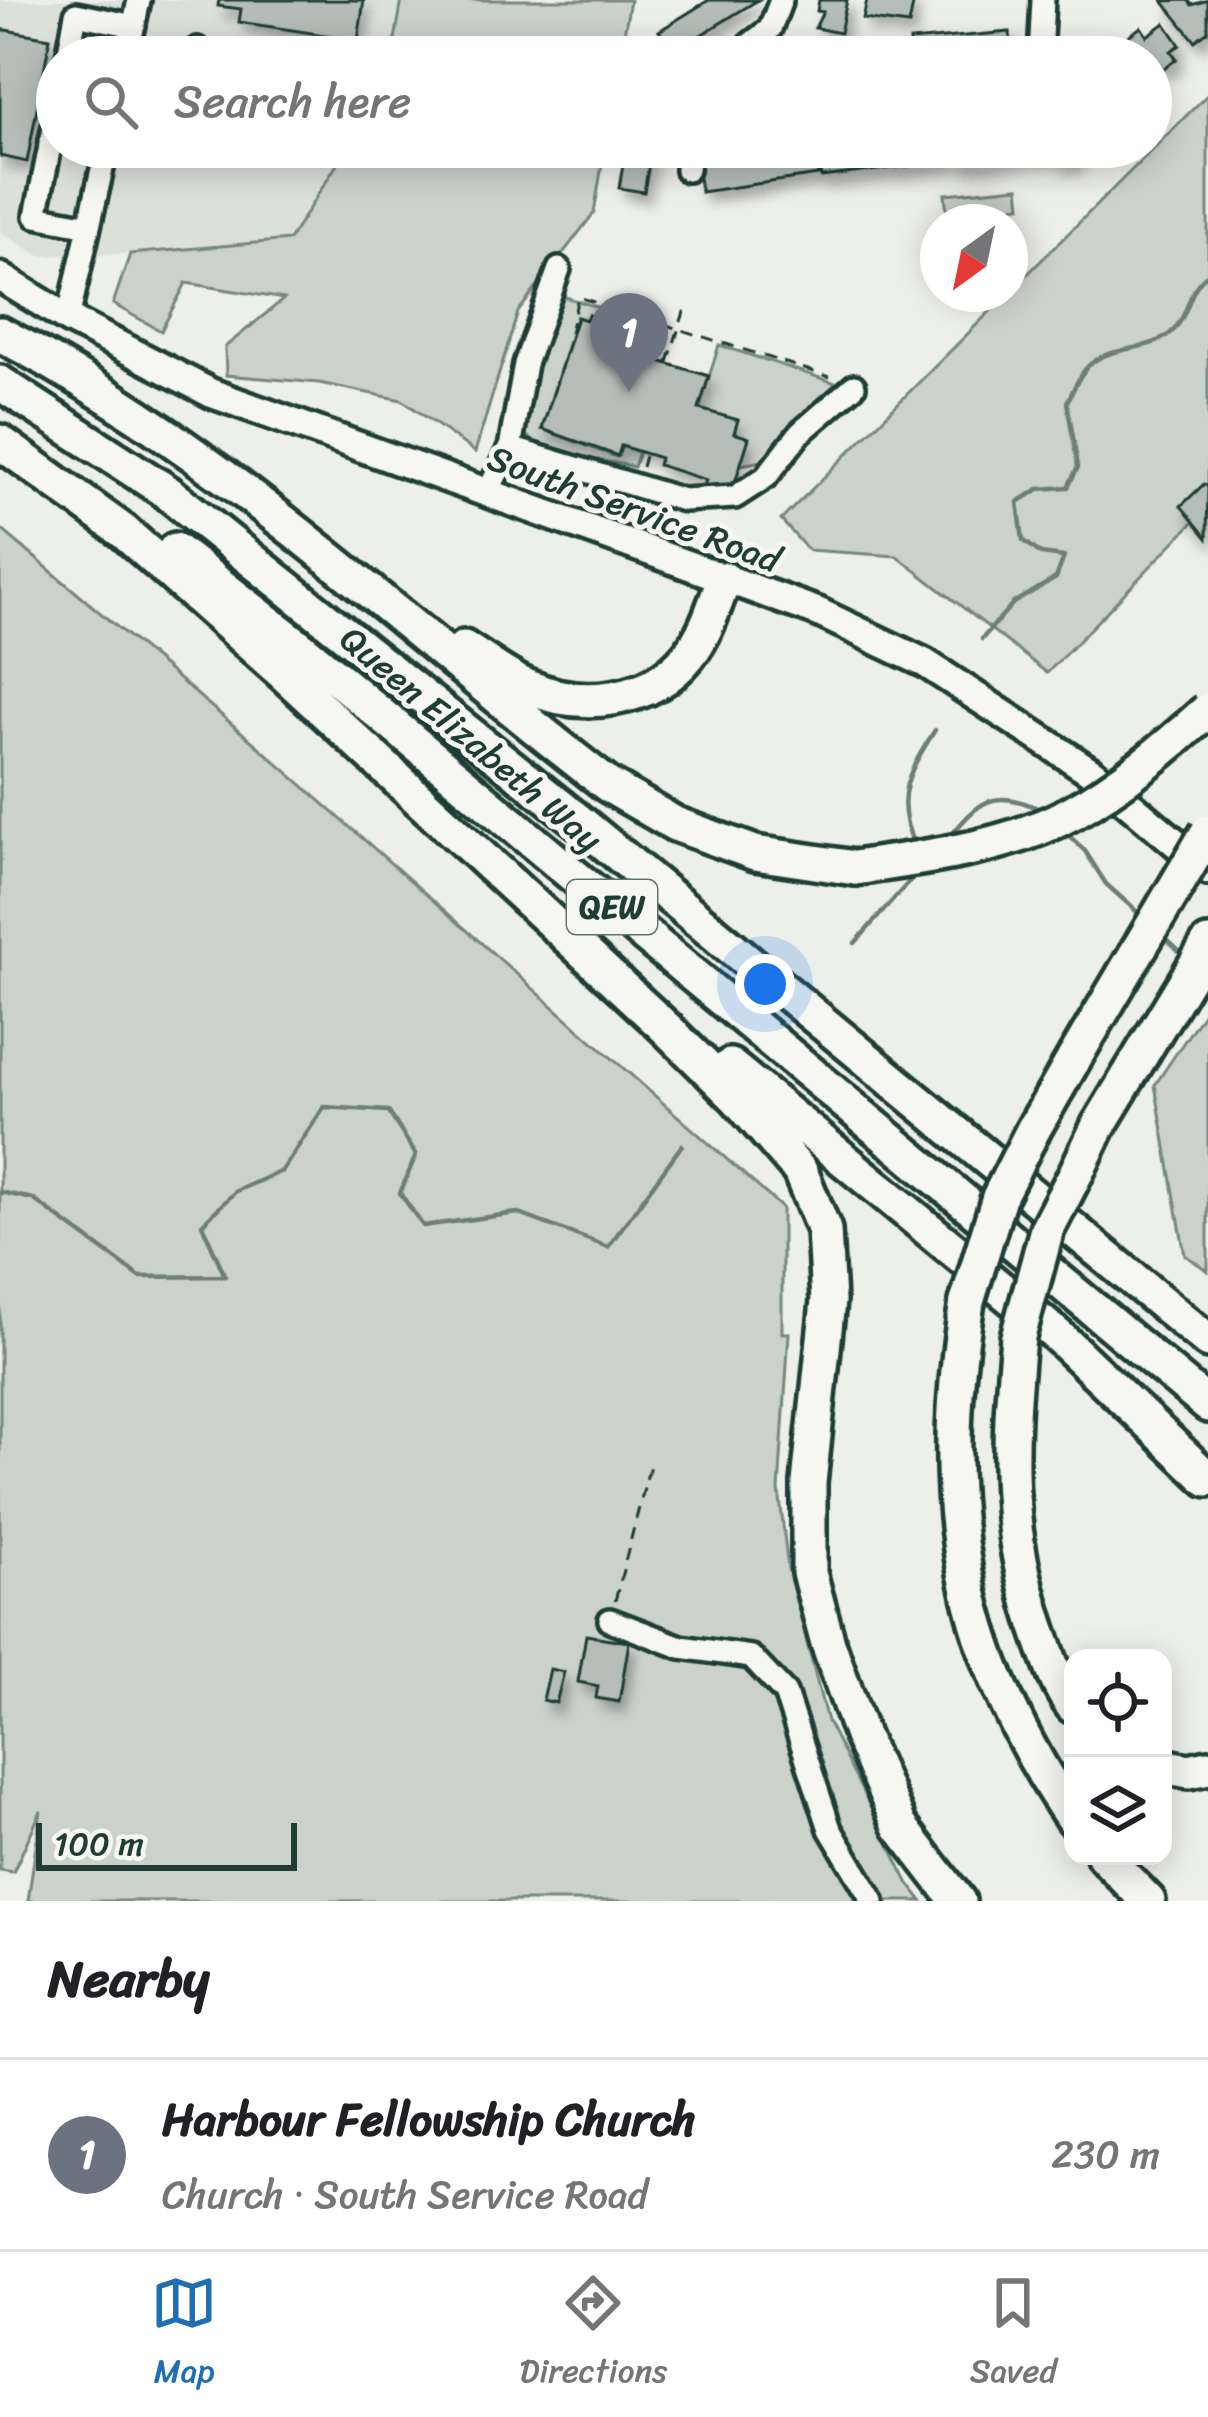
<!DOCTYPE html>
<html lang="en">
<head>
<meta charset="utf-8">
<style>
  :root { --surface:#fff; --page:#f6f6f6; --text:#202124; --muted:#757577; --line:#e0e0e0; --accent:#1f6fb2 }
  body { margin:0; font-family:Sriracha,sans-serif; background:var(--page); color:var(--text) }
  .controls { position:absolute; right:36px; bottom:36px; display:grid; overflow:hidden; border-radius:24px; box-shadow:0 6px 30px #0003 }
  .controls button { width:108px; height:108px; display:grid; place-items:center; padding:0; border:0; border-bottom:3px solid var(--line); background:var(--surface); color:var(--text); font:60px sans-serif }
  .compass { position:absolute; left:920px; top:204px; width:108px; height:108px; border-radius:50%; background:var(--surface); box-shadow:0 6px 30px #0003; rotate:213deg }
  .scale { position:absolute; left:36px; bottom:30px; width:261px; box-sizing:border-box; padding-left:12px; border:6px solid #1f3d34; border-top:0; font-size:33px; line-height:42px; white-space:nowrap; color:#1f3d34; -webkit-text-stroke:9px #f6f6f2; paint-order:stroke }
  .you { position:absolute; left:765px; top:984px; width:42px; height:42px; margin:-30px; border:9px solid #fff; border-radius:50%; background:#1a73e8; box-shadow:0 0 0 18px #1a73e833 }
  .badge { display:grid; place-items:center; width:78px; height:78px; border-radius:50%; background:var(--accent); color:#fff; font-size:39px; font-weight:700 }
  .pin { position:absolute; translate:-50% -99px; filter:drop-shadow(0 3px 6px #0008) }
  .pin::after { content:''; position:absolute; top:63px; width:42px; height:36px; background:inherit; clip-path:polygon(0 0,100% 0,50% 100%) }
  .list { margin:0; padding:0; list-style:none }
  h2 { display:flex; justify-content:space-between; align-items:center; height:156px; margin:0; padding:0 48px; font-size:51px }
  h2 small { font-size:39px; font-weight:400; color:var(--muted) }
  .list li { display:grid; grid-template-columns:78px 1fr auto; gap:36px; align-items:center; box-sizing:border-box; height:192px; padding:0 48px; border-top:3px solid var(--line) }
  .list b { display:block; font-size:45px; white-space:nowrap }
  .list p { margin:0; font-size:39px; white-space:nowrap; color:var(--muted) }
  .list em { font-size:39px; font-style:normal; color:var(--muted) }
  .icon { flex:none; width:66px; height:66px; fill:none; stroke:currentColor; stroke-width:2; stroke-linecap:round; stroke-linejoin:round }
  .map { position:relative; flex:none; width:1208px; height:1901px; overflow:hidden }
  .search { position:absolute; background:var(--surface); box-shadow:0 6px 30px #0003; left:36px; right:36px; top:36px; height:132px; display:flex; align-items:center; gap:30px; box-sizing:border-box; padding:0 42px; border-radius:66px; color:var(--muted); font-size:45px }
  .sheet { height:348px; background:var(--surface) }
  nav { display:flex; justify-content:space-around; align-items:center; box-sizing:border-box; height:168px; border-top:3px solid var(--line); background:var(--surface); font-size:33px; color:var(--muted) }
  nav a { display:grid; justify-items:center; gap:6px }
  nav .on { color:var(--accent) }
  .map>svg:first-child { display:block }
</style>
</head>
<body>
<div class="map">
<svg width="1208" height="1901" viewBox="0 0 1208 1901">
  <defs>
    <filter id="shadow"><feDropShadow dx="6" dy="10" stdDeviation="6" flood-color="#0004"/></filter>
  </defs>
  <rect width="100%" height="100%" fill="#edefea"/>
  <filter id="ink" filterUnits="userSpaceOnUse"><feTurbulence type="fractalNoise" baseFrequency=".00833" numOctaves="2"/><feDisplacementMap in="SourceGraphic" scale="24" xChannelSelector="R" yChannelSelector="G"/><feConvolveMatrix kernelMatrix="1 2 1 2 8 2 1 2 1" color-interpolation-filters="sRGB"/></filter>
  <g filter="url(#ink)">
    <path fill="#dce0db" d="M0,0H402L392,57H57V147H348L289,240L130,254L40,256L0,232Z"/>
    <path fill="#cbd2cc" stroke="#758880" stroke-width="3" d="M402,0H630L620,57H392Z
      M1208,94V507L1047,673L897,556L808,550L781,520Z
      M348,147H605L594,213L518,312L475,452L402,400L319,383L226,375L225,347L284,299L186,283L161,331L113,304L130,254L289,240Z
      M1019,187L1021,206L947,213L945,194Z
      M559,295L657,326L652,340L588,315L586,320L576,317L542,429L617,457L622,446L639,452L634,467C601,457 552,460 526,435C526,385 541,340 559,295Z
      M719,345L845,386L805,413L763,461L741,465L734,433L737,420L699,409Z
      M0,528L259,747L782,1208V1333H789L779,1490L788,1569L827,1721L909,1884L922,1901H28L41,1811L13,1872L0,1870Z
      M1208,1006V1271L1185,1255L1155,1085Z"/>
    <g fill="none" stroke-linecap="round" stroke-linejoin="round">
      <path stroke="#6c7e77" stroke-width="4.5" d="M982,639L1013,603L1056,578L1064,557L1041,554L1023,540L1018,502L1039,489L1068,487L1078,467L1067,402C1074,389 1081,370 1093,362C1118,344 1151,353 1174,330C1190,313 1187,289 1208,274
        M1063,830L1085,851L1106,884L1144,918
        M947,840C980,801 991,787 1042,810
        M915,846C892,798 909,771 935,730
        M1161,934L1183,955
        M855,943L915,875
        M0,1192L33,1199L140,1277L225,1276L202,1224L236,1191L282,1171L324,1107L388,1111L416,1155L400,1193L423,1226L517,1213L608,1247L682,1145"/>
    </g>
    <path fill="#b4bdb8" stroke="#1f3d34" stroke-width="3" filter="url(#shadow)" d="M219,0H364L358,40L239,22L241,9L218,6Z
      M709,0H758L675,51L674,57H660L650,41L661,34L659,31Z
      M819,0H847L840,33L815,28L823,12L817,11Z
      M867,0H914L909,25L863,19Z
      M1188,0L1192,5L1208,0V31L1195,41L1163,1Z
      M1165,23L1180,45L1171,51L1177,59L1163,69L1157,60L1151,64V57H1136L1124,39L1141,27L1147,36Z
      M0,29L50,38L27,162L0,156Z
      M1010,32L1012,57H911L910,41Z
      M1091,41L1094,57L1069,55L1067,45Z
      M904,47L906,57H867V51Z
      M626,147H652L644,192L619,188Z
      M814,147L818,175L701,192L697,163L790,147Z
      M851,147H948L950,161L821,177L817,151Z
      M955,147H1077L1079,161L1059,163L1058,155L1042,154L956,162Z
      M588,315L654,341L649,358L709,376L699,409L738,420L734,433L749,438L731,495L704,486L706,480L658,465L660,458L621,446L618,456L542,429L577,317L586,320Z
      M1204,484L1208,486L1207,538L1181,506Z
      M586,1635L629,1642L619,1702L596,1698L598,1686L578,1682Z
      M550,1669L564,1672L556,1703L543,1700Z"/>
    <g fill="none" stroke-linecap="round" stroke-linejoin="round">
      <defs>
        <path id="minor" d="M68,57L76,14L134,26
          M127,57L139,0
          M196,57L197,49
          M733,57L770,29L781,0
          M1040,57L1043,0
          M57,111L36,216L89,226
          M687,170L689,147
          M68,319L107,147
          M510,448L683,500L735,497L766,477L800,433L854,386
          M486,495L510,448L525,364L559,269
          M610,1620L681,1647L751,1657L785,1693L830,1829L873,1901"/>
        <path id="major" d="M0,277L68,319L211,393L818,612L925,663L1093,773L1208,870"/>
        <path id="highway" d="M0,334C224,450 409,632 608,785L675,824L755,853L855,868
          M0,383L167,492L582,824L1208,1341
          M0,442L123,531L284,674L667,1029L737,1098L800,1171L824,1230L828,1301L809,1483V1573L828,1643L861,1736L900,1826L958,1901
          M175,550L301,648L1208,1405
          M464,648C484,661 506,678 528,687C582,710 651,703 689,655C706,634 715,604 724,579
          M730,1066L1058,1336L1208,1479
          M1033,1130L1075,1057
          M1076,1173L1099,1125L1208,944
          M967,1302C935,1500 958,1651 1073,1819
          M1018,1337C1008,1450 1003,1530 1042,1639C1050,1662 1058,1687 1073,1706
          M1163,1766L1189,1771L1208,1767
          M1104,1856L1148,1901"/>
      </defs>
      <use href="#minor" stroke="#1f3d34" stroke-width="30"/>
      <use href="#major" stroke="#1f3d34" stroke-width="36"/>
      <use href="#highway" stroke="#1f3d34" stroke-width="42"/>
      <path stroke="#1f3d34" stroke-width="3" stroke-dasharray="12 9" stroke-linecap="butt" d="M570,333L578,297L830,377
        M668,362L685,309
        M642,467L645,456
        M615,1601L651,1461"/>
      <use href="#minor" stroke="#f6f6f2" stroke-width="21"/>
      <use href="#major" stroke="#f6f6f2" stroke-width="27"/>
      <use href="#highway" stroke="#f6f6f2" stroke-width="33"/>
      <defs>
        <path id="highway-bridge" d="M855,868C927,857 1009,848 1073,812C1123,784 1166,748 1208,710
          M1075,1057L1208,832
          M967,1302L999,1197L1033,1130
          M1018,1337L1047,1229L1076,1173"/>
      </defs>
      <use href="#highway-bridge" stroke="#1f3d34" stroke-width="42" stroke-linecap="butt"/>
      <use href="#highway-bridge" stroke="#f6f6f2" stroke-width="33"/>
    </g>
  </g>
  <g text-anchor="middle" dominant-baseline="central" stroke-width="10" stroke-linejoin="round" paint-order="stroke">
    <rect fill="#f6f6f2" stroke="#60746d" stroke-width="3" x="567" y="880" width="90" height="54" rx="9"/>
    <g font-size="33" font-weight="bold" fill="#1f3d34">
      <text x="612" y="907">QEW</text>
    </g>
    <g font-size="36" fill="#1f3d34" stroke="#f6f6f2">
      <text transform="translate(634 509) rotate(20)">South Service Road</text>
      <text transform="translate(471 739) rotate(40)">Queen Elizabeth Way</text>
    </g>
  </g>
</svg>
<div class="controls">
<button><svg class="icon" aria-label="locate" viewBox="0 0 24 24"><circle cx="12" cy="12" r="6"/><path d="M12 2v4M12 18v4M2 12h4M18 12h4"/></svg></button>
<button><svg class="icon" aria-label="layers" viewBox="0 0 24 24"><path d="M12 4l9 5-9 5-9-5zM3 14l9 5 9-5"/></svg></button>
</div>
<svg class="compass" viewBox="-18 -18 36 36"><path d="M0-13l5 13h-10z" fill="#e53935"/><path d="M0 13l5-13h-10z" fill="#757577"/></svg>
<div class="scale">100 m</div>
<div class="you"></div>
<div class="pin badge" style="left:629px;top:392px;background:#6b7280">1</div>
<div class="search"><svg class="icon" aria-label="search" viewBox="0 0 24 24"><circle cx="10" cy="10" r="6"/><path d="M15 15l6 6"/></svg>Search here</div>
</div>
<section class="sheet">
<h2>Nearby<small></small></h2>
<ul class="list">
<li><span class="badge" style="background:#6b7280">1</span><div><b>Harbour Fellowship Church</b><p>Church · South Service Road</p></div><em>230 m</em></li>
</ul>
</section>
<nav>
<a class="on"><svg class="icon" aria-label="map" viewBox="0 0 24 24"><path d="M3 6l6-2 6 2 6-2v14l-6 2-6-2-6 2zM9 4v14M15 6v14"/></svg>Map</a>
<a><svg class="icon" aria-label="directions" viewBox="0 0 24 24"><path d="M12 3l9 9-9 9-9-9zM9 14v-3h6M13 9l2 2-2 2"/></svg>Directions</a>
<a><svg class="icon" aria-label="saved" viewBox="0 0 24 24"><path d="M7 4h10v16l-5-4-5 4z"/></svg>Saved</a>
</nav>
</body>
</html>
